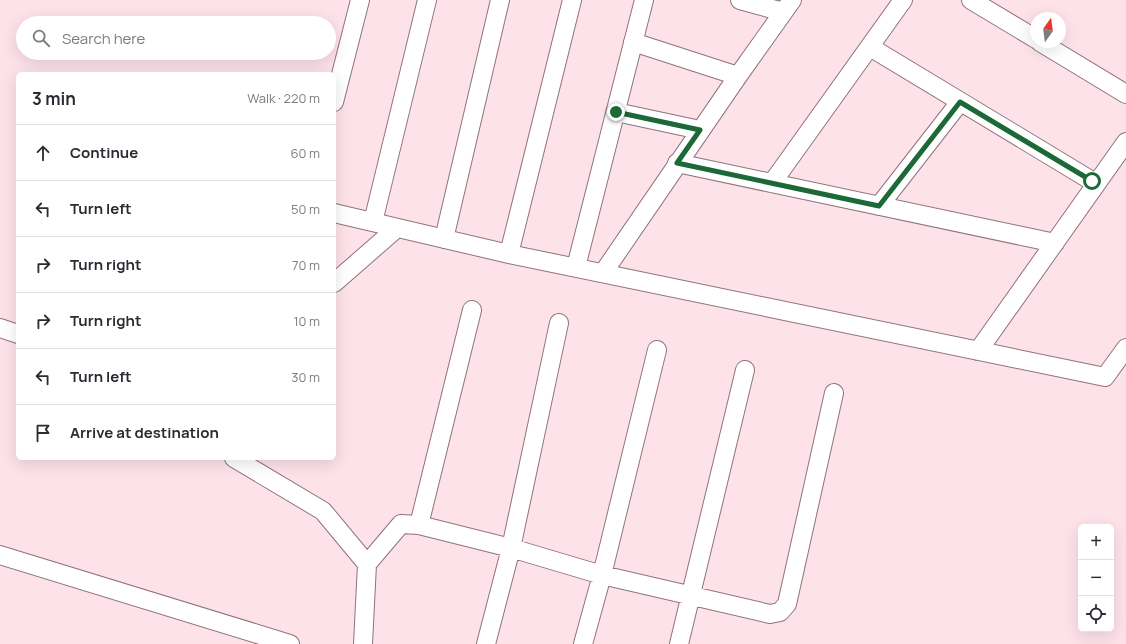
<!DOCTYPE html>
<html lang="en">
<head>
<meta charset="utf-8">
<style>
  :root { --surface:#fff; --page:#f7f7f7; --text:#2b2b33; --muted:#7c7c81; --line:#e1e1e2 }
  body { margin:0; font-family:Manrope,sans-serif; background:var(--page); color:var(--text) }
  .controls { position:absolute; right:12px; bottom:12px; display:grid; overflow:hidden; border-radius:6px; box-shadow:0 4px 16px #0002 }
  .controls button { width:36px; height:36px; display:grid; place-items:center; padding:0; border:0; border-bottom:1px solid var(--line); background:var(--surface); color:var(--text); font:20px sans-serif }
  .compass { position:absolute; left:1030px; top:12px; width:36px; height:36px; border-radius:50%; background:var(--surface); box-shadow:0 4px 16px #0002; rotate:14deg }
  .stop { position:absolute; width:12px; height:12px; margin:-9px; border:3px solid #1c6937; border-radius:50%; background:#fff }
  .stop.end { background:#1c6937; border-color:#fff; box-shadow:0 1px 4px #0008 }
  .list { margin:0; padding:0; list-style:none }
  h2 { display:flex; justify-content:space-between; align-items:center; height:52px; margin:0; padding:0 16px; font-size:17px }
  h2 small { font-size:13px; font-weight:400; color:var(--muted) }
  .list li { display:grid; grid-template-columns:26px 1fr auto; gap:12px; align-items:center; box-sizing:border-box; height:56px; padding:0 16px; border-top:1px solid var(--line) }
  .list b { display:block; font-size:15px; white-space:nowrap }
  .list em { font-size:13px; font-style:normal; color:var(--muted) }
  .icon { flex:none; width:22px; height:22px; fill:none; stroke:currentColor; stroke-width:2; stroke-linecap:round; stroke-linejoin:round }
  .map { position:relative; flex:none; width:1126px; height:644px; overflow:hidden }
  .search { position:absolute; background:var(--surface); box-shadow:0 4px 16px #0002; left:16px; top:16px; width:320px; height:44px; display:flex; align-items:center; gap:10px; box-sizing:border-box; padding:0 14px; border-radius:22px; color:var(--muted); font-size:15px }
  .panel { position:absolute; background:var(--surface); box-shadow:0 4px 16px #0002; left:16px; top:72px; width:320px; height:388px; border-radius:6px }
  .map>svg:first-child { display:block }
</style>
</head>
<body>
<div class="map">
<svg width="1126" height="644" viewBox="0 0 1126 644">
  <rect width="100%" height="100%" fill="#fee2ea"/>
  <g fill="none" stroke-linecap="round" stroke-linejoin="round">
    <defs>
      <path id="minor" d="M740,0L783,12
        M971,0L1036,39
        M633,42L738,76
        M1040,42L1126,94
        M870,47L1092,181
        M334,102L360,0
        M616,112L700,130
        M677,163L1055,243
        M772,183L903,0
        M879,206L960,102
        M334,213L509,254L1105,377L1126,348
        M373,222L427,0
        M444,239L500,0
        M509,254L572,0
        M576,267L644,0
        M603,273L738,76L792,0
        M334,283L397,228
        M0,328L18,334
        M978,351L1126,142
        M234,458L323,511L367,564L363,644
        M419,525L472,310
        M0,555L290,644
        M367,564L401,524L419,525L511,548L602,575L770,614L780,612L787,604L834,393
        M486,644L511,548L559,323
        M583,644L602,575L657,350
        M679,644L745,370"/>
    </defs>
    <use href="#minor" stroke="#90727b" stroke-width="20"/>
    <use href="#minor" stroke="#fff" stroke-width="18"/>
  </g>
  <g fill="none" stroke-linecap="round" stroke-linejoin="round">
    <path stroke="#1c6937" stroke-width="5" d="M616,112L700,130L677,163L879,206L960,102L1092,181"/>
  </g>
</svg>
<div class="controls">
<button>+</button>
<button>−</button>
<button><svg class="icon" aria-label="locate" viewBox="0 0 24 24"><circle cx="12" cy="12" r="6"/><path d="M12 2v4M12 18v4M2 12h4M18 12h4"/></svg></button>
</div>
<svg class="compass" viewBox="-18 -18 36 36"><path d="M0-13l5 13h-10z" fill="#e53935"/><path d="M0 13l5-13h-10z" fill="#7c7c81"/></svg>
<div class="stop" style="left:1092px;top:181px"></div>
<div class="stop end" style="left:616px;top:112px"></div>
<div class="search"><svg class="icon" aria-label="search" viewBox="0 0 24 24"><circle cx="10" cy="10" r="6"/><path d="M15 15l6 6"/></svg>Search here</div>
<section class="panel">
<h2>3 min<small>Walk · 220 m</small></h2>
<ul class="list">
<li><svg class="icon" aria-label="ahead" viewBox="0 0 24 24"><path d="M12 20V5M6 11l6-6 6 6"/></svg><div><b>Continue</b></div><em>60 m</em></li>
<li><svg class="icon" aria-label="left" viewBox="0 0 24 24"><path d="M17 20v-9H6M10 6l-5 5 5 5"/></svg><div><b>Turn left</b></div><em>50 m</em></li>
<li><svg class="icon" aria-label="right" viewBox="0 0 24 24"><path d="M7 20v-9h11M14 6l5 5-5 5"/></svg><div><b>Turn right</b></div><em>70 m</em></li>
<li><svg class="icon" aria-label="right" viewBox="0 0 24 24"><path d="M7 20v-9h11M14 6l5 5-5 5"/></svg><div><b>Turn right</b></div><em>10 m</em></li>
<li><svg class="icon" aria-label="left" viewBox="0 0 24 24"><path d="M17 20v-9H6M10 6l-5 5 5 5"/></svg><div><b>Turn left</b></div><em>30 m</em></li>
<li><svg class="icon" aria-label="arrive" viewBox="0 0 24 24"><path d="M6 21V4h12l-3 4 3 4H6"/></svg><div><b>Arrive at destination</b></div></li>
</ul>
</section>
</div>
</body>
</html>
